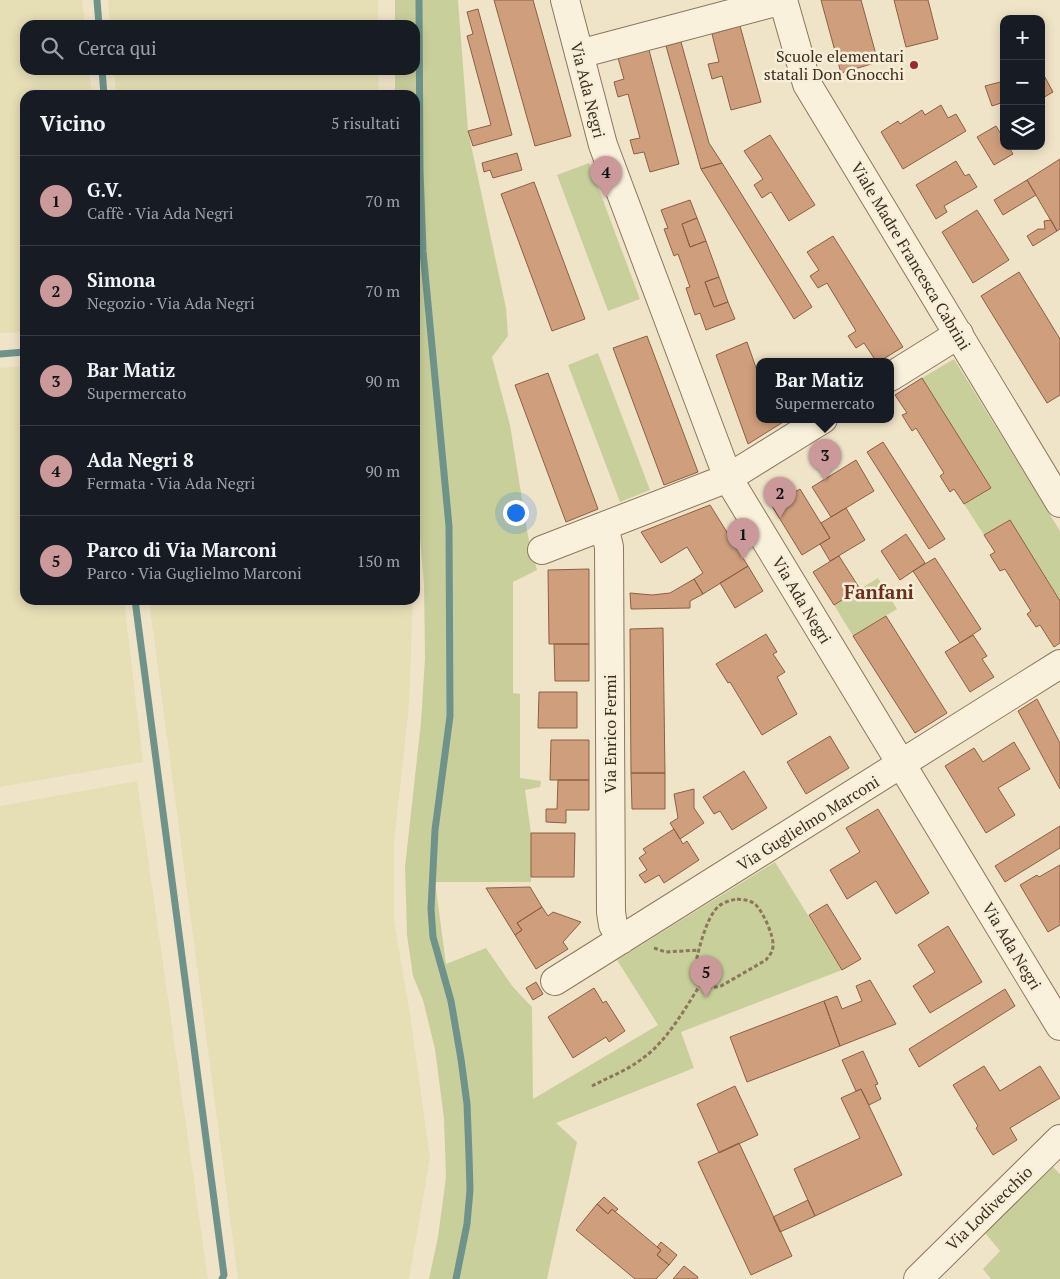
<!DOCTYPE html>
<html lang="it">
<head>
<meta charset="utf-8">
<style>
  :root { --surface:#171b24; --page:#20242c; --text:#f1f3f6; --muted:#9ea1a6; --line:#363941; --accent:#cc999b }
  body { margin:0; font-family:"PT Serif",serif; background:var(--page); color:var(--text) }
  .controls { position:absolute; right:15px; top:15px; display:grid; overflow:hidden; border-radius:10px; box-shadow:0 2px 12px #0003 }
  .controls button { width:45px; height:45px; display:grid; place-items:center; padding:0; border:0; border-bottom:1px solid var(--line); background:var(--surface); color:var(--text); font:25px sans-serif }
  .you { position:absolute; left:515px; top:512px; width:18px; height:18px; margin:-12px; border:4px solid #fff; border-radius:50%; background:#1a73e8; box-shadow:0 0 0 8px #1a73e833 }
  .badge { display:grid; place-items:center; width:32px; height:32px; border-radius:50%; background:var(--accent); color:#111; font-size:16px; font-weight:700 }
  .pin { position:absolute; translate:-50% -41px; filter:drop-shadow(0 1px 2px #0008) }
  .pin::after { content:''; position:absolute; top:26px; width:18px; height:15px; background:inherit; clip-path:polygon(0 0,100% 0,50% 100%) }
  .popup { position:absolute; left:756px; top:358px; width:138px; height:65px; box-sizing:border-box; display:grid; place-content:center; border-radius:10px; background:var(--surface); filter:drop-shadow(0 1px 4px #0005); font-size:16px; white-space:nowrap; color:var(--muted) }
  .popup b { font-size:19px; color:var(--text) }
  .popup::after { content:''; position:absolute; left:50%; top:100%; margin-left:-10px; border:10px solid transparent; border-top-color:var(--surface) }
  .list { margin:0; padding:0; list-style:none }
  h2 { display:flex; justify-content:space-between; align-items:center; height:65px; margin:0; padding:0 20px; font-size:21px }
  h2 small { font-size:16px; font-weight:400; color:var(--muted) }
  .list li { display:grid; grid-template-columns:32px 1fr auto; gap:15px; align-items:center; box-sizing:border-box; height:90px; padding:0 20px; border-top:1px solid var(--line) }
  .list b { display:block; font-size:19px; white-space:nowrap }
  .list p { margin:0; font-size:16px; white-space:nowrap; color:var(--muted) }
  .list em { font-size:16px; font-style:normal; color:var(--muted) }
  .icon { flex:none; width:28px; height:28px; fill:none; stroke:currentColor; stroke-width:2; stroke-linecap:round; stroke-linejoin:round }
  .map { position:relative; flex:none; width:1060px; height:1279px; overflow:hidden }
  .search { position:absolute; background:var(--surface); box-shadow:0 2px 12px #0003; left:20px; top:20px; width:400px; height:55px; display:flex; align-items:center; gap:12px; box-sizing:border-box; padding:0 18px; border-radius:15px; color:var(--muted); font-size:19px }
  .panel { position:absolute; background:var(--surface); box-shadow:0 2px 12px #0003; left:20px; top:90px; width:400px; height:515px; border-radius:15px }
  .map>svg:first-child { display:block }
</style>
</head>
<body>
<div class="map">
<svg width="1060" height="1279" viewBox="0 0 1060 1279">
  <rect width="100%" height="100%" fill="#f0e4c8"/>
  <path fill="#e6deb5" d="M0,0H82L85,25H25V70H89L92,95H25V332L0,333Z
    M108,0H378V25H110Z
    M114,70H378L379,95H116Z
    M25,366V600H124L143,762L0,787V368Z
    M149,600H413L409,705L394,842V921L410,1014L430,1158L409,1279H238Z
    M137,781L208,1279H0V806Z"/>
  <path fill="#c9cf9b" d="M395,0H458L468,131L506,308L508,336L492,357L510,425L528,536L537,570L513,582V693L520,694V778L541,781L540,787L525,790L531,833V882H435L446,964L486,948L513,987L532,1007L533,1099L658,1025L617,960L775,862L842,970L681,1032L694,1068L556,1123L577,1142L547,1279H429L438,1237L446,1177L444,1119L435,1049L423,1000L413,976L407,935L405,867L421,722L425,658L424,584L415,478V95H395V70H415V25H395Z
    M589,163L640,299L608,311L557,175Z
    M598,353L650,490L620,502L568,365Z
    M954,359L1060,531V601L1010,520L984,535L964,504L990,488L922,378Z
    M878,578L897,609L853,636L834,605Z
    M1053,1167L1060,1174V1279H991L983,1269L1000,1251L985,1233Z"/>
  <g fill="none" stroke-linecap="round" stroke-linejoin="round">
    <path stroke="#6f938a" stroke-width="7" d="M97,0L99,25
      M419,0L420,171L423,251L449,526L450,716L435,830L431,909L433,937L451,1001L461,1059L467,1104L469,1155L470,1190L467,1224L456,1279
      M102,70L104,95
      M0,354L25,352
      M135,600L224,1275L222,1279"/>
  </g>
  <path fill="#cf9f7d" stroke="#8d5f41" d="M494,0H533L571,136L535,146Z
    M821,0H861L878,62L841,73Z
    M894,0H928L938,39L906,47Z
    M478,9L512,135L473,146L468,131L491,125L467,36L473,34L467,12Z
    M740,26L761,102L731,110L722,76L712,79L708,64L719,62L712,34Z
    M681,42L709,143L722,163L701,169L666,46Z
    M649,50L679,164L650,172L644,152L634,154L630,140L640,138L628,94L618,97L614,82L624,79L618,58Z
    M1041,70L1053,92L1041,99Z
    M1004,81V102L992,106L985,86Z
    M941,105L948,118L956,114L966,131L903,169L881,132L898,121L900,124L922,110L925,115Z
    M996,126L1004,139V146H1008L1013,154L994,165L977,137Z
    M770,135L815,205L789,221L771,192L762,198L754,185L763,179L744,151Z
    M517,153L522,170L493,178L490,170L484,172L482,163Z
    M1060,159V229L1057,231L1027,180Z
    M956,161L965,176L969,174L977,187L944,206L947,212L936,219L916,185Z
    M722,163L812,307L794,319L701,169Z
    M1027,180L1036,195L1003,215L994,200Z
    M534,182L585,319L552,331L501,194Z
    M690,200L697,218L682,224L690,247L706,241L719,277L705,282L714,307L728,302L735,319L706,330L700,313L695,315L686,288L690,287L678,254L674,256L664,229L668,228L661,210Z
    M977,210L1009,260L973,283L942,232Z
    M697,218L706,241L690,247L682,224Z
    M1051,220L1057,231L1033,246L1027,236L1038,229H1045L1044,221Z
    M833,236L903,347L880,361H876L864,343L856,348L848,336L856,331L827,283L818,288L810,276L819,270L807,252Z
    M1019,272L1060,339V395L1047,403L981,296Z
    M719,277L728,302L714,307L705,282Z
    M647,336L698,472L664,485L613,348Z
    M747,342L760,379V419H788L748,444L716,355Z
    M548,373L598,509L566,522L515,385Z
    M922,378L991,488L964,504L954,489L950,492L940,476L944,473L916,428L912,431L902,415L907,413L895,395Z
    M883,442L945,539L929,549L867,452Z
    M856,460L874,491L831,517L812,487Z
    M800,489L830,538L802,555L772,506Z
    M710,505L748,566L703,594L694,579L703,573L687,547L661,563L641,532Z
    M846,508L865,540L830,561L820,544L830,538L821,523Z
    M1010,520L1060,601V643L1054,647L1040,625L1036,627L1027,614L1031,611L1005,569L1000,571L990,555L995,552L984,535Z
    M906,534L925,563L900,580L881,551Z
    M839,556L860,589L834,605L813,572Z
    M935,558L981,629L960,643L913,571Z
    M748,566L763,591L735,608L720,583Z
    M589,569V644H549L548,570Z
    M694,579L703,594L690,601V608L631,609L630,593L652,595L670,593Z
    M886,616L947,713L915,733L853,636Z
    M663,628L665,773H631L630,629Z
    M766,634L777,652L773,654L785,672L777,677L797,714L762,735L730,682L728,683L716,664Z
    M973,635L987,656L982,659L994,677L970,692L945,652Z
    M554,644H589V681H555Z
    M539,692H577V728H538Z
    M1037,699L1060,743V789L1018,711Z
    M830,736L849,768L806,794L787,762Z
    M551,740H589V780H550Z
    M1014,742L1030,769L998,788L1015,815L986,833L945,766L974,748L983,762Z
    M744,771L767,808L732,830L720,811L714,814L703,797Z
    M631,773H665V809H632Z
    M558,780H589V810H566V823L546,822V809H557Z
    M694,789V808L704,823L680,839L670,823L678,818L674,794Z
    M878,809L929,893L896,914L876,881L847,899L830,870L860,852L846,828Z
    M1060,826V848L1005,882L995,866Z
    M674,829L683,844L687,841L699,860L664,883L659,875L645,883L639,875L647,870L639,858L646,853L643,849Z
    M531,833H575L574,877H531Z
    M1060,865V925L1048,932L1020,885L1037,875L1039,877Z
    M530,887L542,907L517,923L522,930L515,935L486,888Z
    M827,904L861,959L842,970L809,915Z
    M542,907L548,916L553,912L581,922L563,942L568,949L536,969L515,935L522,930L517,923Z
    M948,926L982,982L930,1013L913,986L935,972L918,945Z
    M870,980L896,1024L840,1046L824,1001L837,996L842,1009L862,1001L856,986Z
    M536,982L543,994L533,1000L526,988Z
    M594,988L603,1003L606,1001L625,1031L609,1042L606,1037L573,1058L548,1017Z
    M1005,989L1015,1006L919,1067L909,1049Z
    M824,1001L840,1046L747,1082L730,1037Z
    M863,1051L878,1084L875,1085L881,1099L869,1105L861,1089L856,1091L842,1060Z
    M984,1066L1000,1091L1040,1066L1060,1098L1010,1128L1017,1140L993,1155L976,1128L978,1126L953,1085Z
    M735,1086L758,1135L719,1153L697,1104Z
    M861,1089L902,1175L815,1216L794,1169L860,1138L841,1098Z
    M739,1143L792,1256L751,1275L698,1162Z
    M604,1197L618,1209L615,1212L612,1209L608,1214L597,1204Z
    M808,1200L815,1216L780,1232L773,1217Z
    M597,1204L608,1214L612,1209L661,1250L657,1255L669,1265L656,1279H635L576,1230Z
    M661,1242L677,1255L669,1265L657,1255L661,1250L657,1247Z
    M684,1266L698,1277L697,1279H673Z"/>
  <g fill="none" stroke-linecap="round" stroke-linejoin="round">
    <defs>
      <path id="minor" d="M565,0L603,145L728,478L1060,1026
        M783,0L807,84L1060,503
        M579,54L783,0
        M890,377L959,334
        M604,526L609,547L611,912L613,925L621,940
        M542,550L728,478L823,419
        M555,981L1060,664
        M918,1279L1060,1139"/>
    </defs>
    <use href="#minor" stroke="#8d765c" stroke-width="30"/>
    <path stroke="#8d765c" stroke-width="3" stroke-dasharray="4 2.5" stroke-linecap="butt" d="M737,899C744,900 751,900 756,905C763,912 774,936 773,946C773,952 769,956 766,960L721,986C707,990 697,986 694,972C697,955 706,916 719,906C724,902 731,900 737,899Z
      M654,948L666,952L700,950
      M592,1086C609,1077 628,1070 643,1058C666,1042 685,1009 700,985"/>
    <use href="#minor" stroke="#faf1dc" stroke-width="28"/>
  </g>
  <circle fill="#9e2a2b" stroke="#f7eed8" stroke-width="2" cx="914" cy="65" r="5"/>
  <g text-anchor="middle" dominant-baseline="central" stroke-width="5" stroke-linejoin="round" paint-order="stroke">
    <g font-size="16" fill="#3d2e20" stroke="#f7eed8" text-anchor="end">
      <text x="904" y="56">Scuole elementari<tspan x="904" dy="18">statali Don Gnocchi</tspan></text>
    </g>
    <g font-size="16" fill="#3d2e20" stroke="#f7eed8">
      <text transform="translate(588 90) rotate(76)">Via Ada Negri</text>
      <text transform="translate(911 256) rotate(59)">Viale Madre Francesca Cabrini</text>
      <text transform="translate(802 600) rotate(59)">Via Ada Negri</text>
      <text transform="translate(610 734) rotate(-90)">Via Enrico Fermi</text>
      <text transform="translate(808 823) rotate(-32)">Via Guglielmo Marconi</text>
      <text transform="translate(1012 946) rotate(59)">Via Ada Negri</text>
      <text transform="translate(989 1208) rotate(-44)">Via Lodivecchio</text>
    </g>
    <g font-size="19" font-weight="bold" fill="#6b2e1e" stroke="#f7eed8">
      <text x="879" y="591">Fanfani</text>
    </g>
  </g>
</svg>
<div class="controls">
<button>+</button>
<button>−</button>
<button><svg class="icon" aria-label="layers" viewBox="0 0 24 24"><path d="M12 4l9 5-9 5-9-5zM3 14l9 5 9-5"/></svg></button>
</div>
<div class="you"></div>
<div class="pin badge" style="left:743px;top:559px">1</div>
<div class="pin badge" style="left:780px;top:518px">2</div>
<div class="pin badge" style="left:825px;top:480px">3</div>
<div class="popup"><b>Bar Matiz</b>Supermercato</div>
<div class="pin badge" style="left:606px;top:197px">4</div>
<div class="pin badge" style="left:706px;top:997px">5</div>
<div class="search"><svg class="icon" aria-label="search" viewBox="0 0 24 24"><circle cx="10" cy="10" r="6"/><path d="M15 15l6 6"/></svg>Cerca qui</div>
<section class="panel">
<h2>Vicino<small>5 risultati</small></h2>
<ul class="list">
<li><span class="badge">1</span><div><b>G.V.</b><p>Caffè · Via Ada Negri</p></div><em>70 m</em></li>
<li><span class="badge">2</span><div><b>Simona</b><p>Negozio · Via Ada Negri</p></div><em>70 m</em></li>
<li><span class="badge">3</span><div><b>Bar Matiz</b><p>Supermercato</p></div><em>90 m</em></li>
<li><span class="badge">4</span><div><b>Ada Negri 8</b><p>Fermata · Via Ada Negri</p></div><em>90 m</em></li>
<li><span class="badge">5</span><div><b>Parco di Via Marconi</b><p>Parco · Via Guglielmo Marconi</p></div><em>150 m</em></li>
</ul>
</section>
</div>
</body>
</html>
